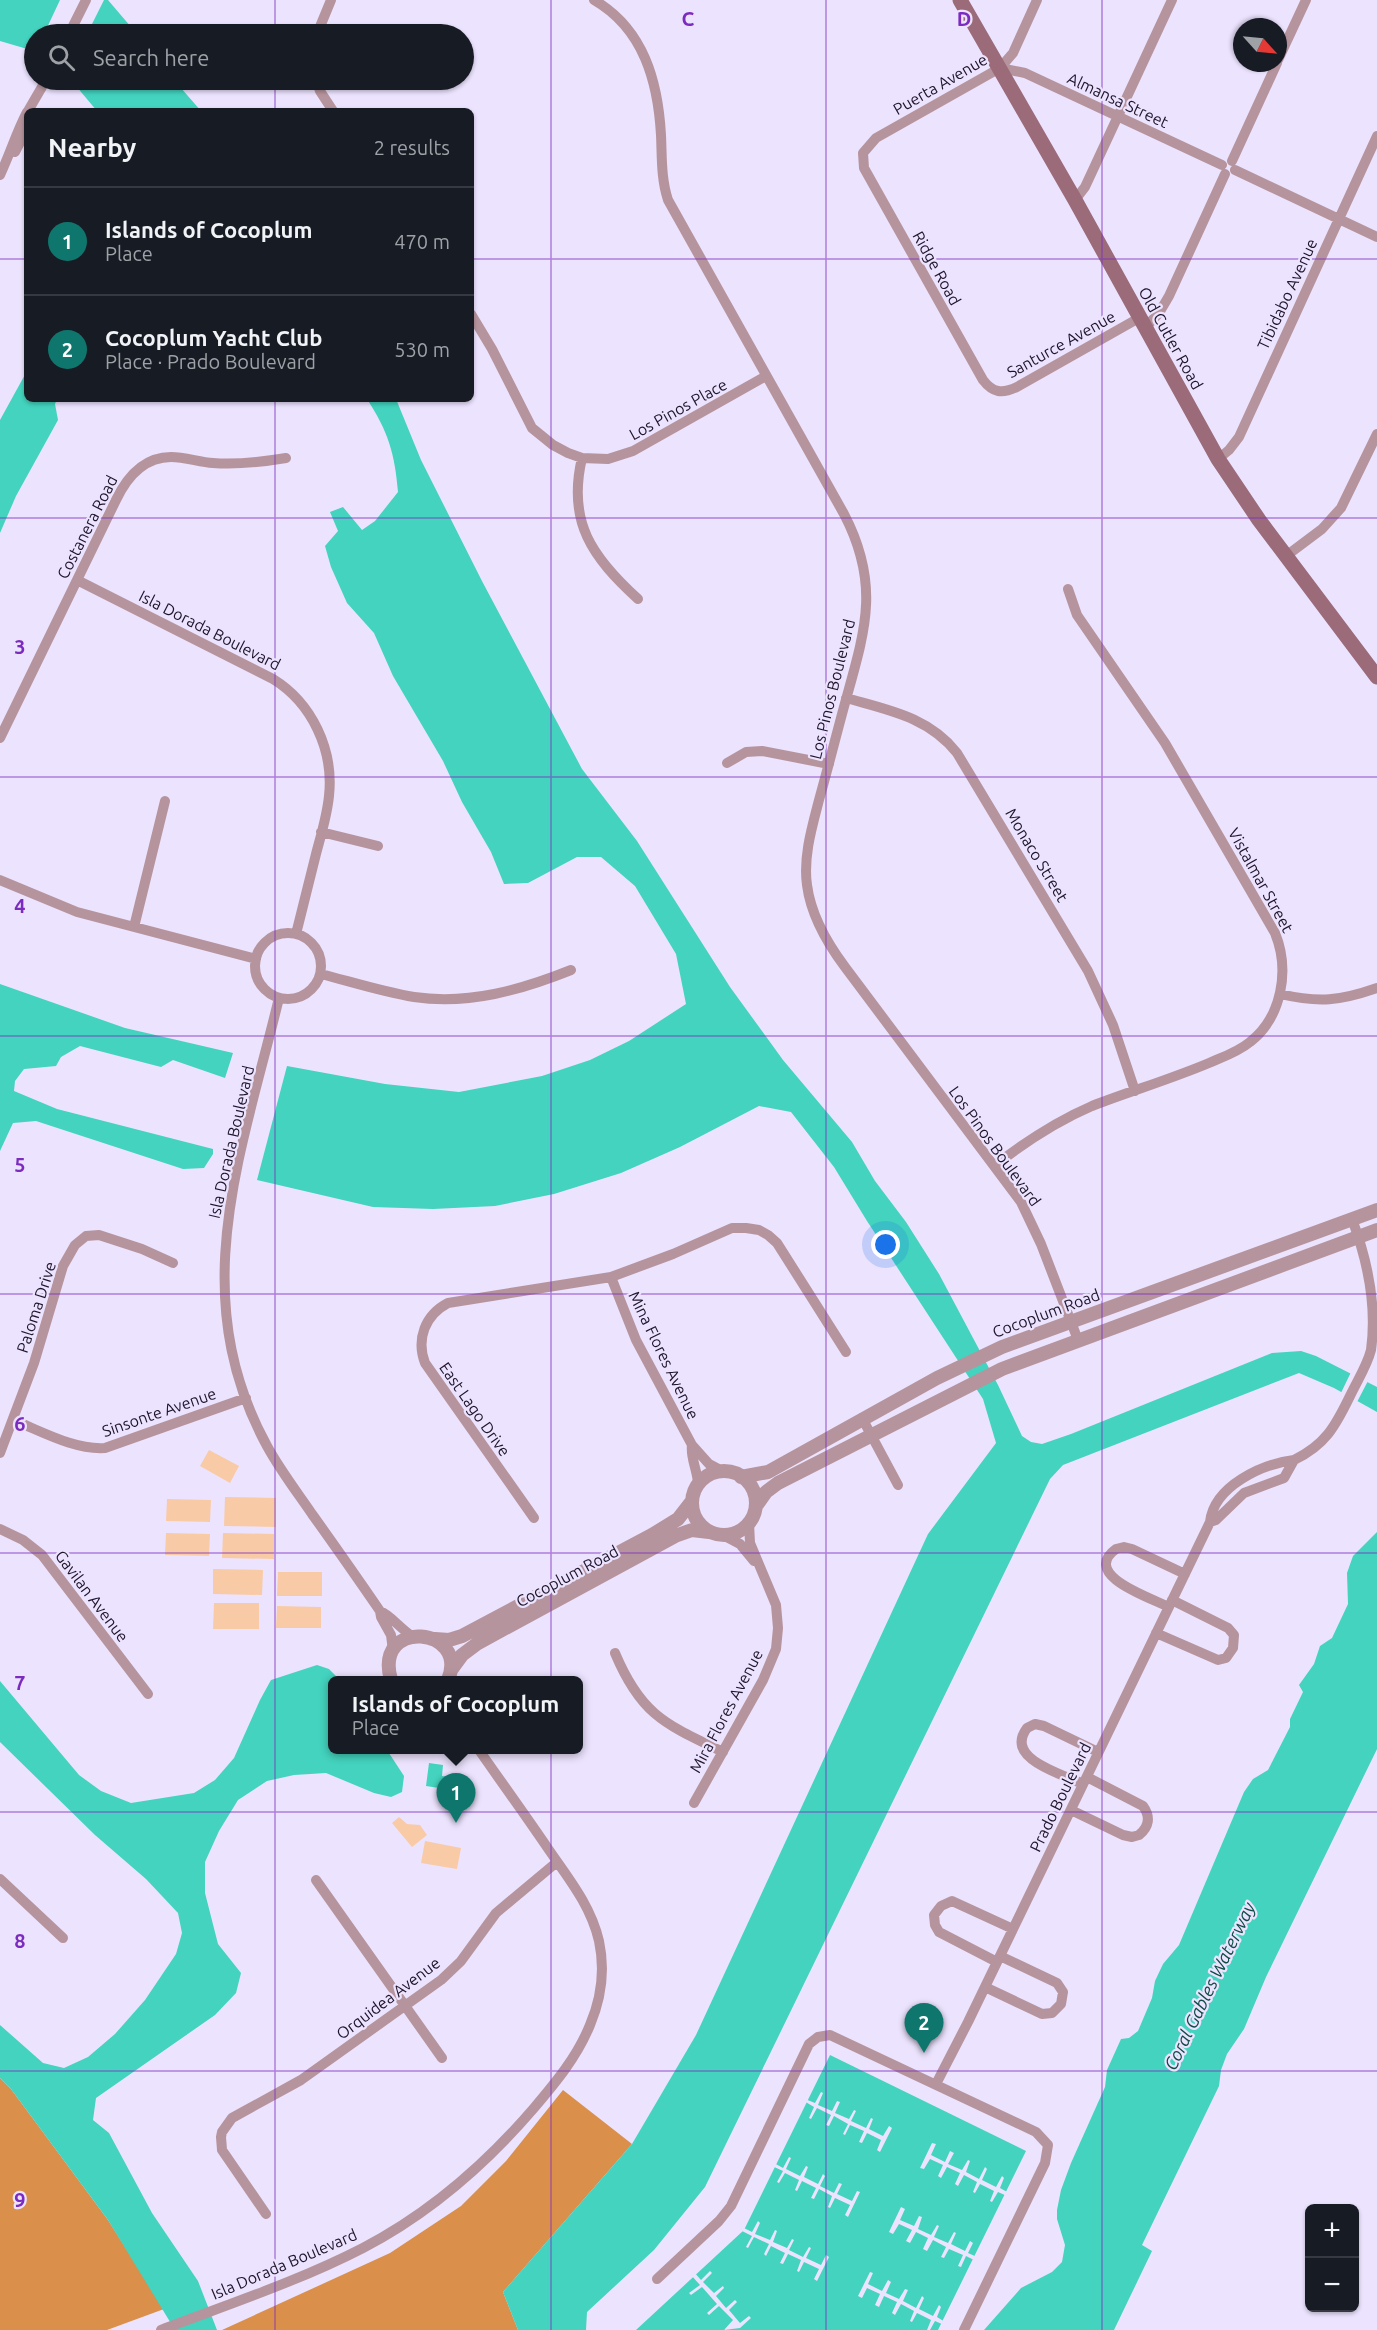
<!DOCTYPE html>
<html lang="en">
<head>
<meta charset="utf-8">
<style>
  :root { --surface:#171b24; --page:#20242c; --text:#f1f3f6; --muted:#9ea1a6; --line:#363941; --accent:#0f766e }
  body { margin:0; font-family:Ubuntu,sans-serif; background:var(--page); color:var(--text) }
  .controls { position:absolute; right:18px; bottom:18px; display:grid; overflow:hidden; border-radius:9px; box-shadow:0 2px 4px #0004 }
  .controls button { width:54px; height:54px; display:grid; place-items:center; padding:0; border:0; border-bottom:2px solid var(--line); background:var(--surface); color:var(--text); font:30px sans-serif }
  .compass { position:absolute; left:1233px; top:18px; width:54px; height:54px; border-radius:50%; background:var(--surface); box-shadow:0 2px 4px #0004; rotate:117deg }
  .you { position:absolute; left:886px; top:1245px; width:21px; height:21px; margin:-15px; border:4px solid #fff; border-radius:50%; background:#1a73e8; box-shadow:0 0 0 9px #1a73e833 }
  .badge { display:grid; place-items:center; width:39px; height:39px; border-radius:50%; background:var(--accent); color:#fff; font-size:20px; font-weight:700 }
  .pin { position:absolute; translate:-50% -50px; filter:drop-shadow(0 2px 3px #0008) }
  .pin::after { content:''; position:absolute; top:32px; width:21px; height:18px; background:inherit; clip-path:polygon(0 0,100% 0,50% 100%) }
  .popup { position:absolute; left:328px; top:1676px; width:255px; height:78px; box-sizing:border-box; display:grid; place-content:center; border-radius:9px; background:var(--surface); filter:drop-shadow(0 2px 4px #0005); font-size:20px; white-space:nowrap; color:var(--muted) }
  .popup b { font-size:22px; color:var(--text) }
  .popup::after { content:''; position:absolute; left:50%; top:100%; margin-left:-12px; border:12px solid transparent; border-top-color:var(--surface) }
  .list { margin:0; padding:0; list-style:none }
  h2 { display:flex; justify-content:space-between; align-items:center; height:78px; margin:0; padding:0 24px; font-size:26px }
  h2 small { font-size:20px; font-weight:400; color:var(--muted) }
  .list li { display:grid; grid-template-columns:39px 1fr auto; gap:18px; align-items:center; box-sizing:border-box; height:108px; padding:0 24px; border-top:2px solid var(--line) }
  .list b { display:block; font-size:22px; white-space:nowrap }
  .list p { margin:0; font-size:20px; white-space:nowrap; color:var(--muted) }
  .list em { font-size:20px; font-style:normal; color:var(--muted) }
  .icon { flex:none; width:33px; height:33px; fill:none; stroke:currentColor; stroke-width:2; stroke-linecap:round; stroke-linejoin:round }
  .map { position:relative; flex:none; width:1377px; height:2330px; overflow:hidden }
  .search { position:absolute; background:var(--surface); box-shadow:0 2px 4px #0004; left:24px; top:24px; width:450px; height:66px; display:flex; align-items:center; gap:15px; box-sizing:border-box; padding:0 21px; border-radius:33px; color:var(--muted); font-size:22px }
  .panel { position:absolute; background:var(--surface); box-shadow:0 2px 4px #0004; left:24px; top:108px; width:450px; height:294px; border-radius:9px }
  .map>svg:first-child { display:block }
</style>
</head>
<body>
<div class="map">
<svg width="1377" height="2330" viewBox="0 0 1377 2330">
  <rect width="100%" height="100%" fill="#ece3fe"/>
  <path fill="#f8cba6" d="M209,1450L239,1466L230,1483L200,1466Z
    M225,1497L276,1498V1527L224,1526Z
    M167,1499L211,1500L210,1522L166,1521Z
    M166,1533L210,1534L209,1556L165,1555Z
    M223,1533L274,1534V1559L222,1558Z
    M213,1569L263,1570L262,1595L213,1594Z
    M278,1572H322V1596H277Z
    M214,1603H259V1629H213Z
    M277,1606L321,1607V1628H276Z
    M399,1817L407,1824L420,1825L427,1835L412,1847L392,1823Z
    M425,1841L461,1848L457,1869L421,1863Z"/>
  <path fill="#da8f4a" d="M0,2078L11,2089L108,2220L164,2309L107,2330H0Z
    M563,2090L632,2144L503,2292L518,2330H222L390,2253L461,2206L506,2161Z"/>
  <path fill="#43d3be" d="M0,0H60L44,34H34V51L0,41Z
    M104,0H108L137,34H87Z
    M71,80H174L201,111H97Z
    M27,371V399H57L55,404L58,420L16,496L0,533V420Z
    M367,399H396L421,460L483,583L582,769L637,841L730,987L783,1060L852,1142L875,1181L906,1222L939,1274L998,1385L1022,1436L1031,1442L1042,1444L1071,1434L1272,1353L1301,1351L1316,1356L1377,1387V1412L1334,1388L1299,1373L1063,1465L1050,1479L705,2187L654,2250L587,2312L586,2330H518L503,2292L632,2144L696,2035L928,1534L996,1443L983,1399L867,1221L834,1167L791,1112L759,1106L680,1147L621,1173L554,1194L495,1206L433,1209L373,1207L257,1180L287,1066L385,1084L459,1092L542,1076L590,1060L629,1041L686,1004L676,954L635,886L601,857H577L528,883L504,884L491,852L462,802L443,761L393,676L374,633L347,603L331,567L325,546L338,531L330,512L343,507L362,530L375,521L398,492C395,454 388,431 367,399Z
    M0,984L125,1028L233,1053L225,1078L173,1060L161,1067L80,1046L61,1057L56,1066L24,1069L15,1081L14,1091L57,1109L213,1149V1154L204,1168L183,1169L36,1121L13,1123L0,1151Z
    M1377,1532V1749L1266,1977L1244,2029L1227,2054L1221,2070L1219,2086L1142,2245L1152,2251L1114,2330H984L1021,2288L1052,2272L1062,2262L1065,2245L1057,2219V2210L1061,2190L1071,2163L1105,2087L1107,2070L1121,2039L1129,2038L1138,2031L1152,1998L1155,1981L1163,1964L1179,1945L1244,1792L1253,1779L1268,1770L1290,1727V1719L1303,1692L1299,1685L1314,1664L1320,1646L1332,1638L1348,1604L1347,1573L1353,1556Z
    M317,1665L329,1669L340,1680H333V1750H387L404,1776L402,1792L391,1797L374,1793L326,1773L294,1775L267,1781L238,1800L219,1831L205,1862V1893L218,1944L241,1973L236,1993L215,2015L96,2098L93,2120L109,2133L152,2213L198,2281L217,2330H175L108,2220L11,2089L0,2078V2025L43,2063L64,2068L88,2057L115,2034L145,2000L176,1954L182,1933L178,1913L146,1879L95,1835L0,1742V1681L79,1775L101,1791L131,1803L194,1793L215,1780L234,1758L260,1700L271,1680Z
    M429,1763L443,1765L442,1776L454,1778L452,1790L426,1786Z
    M830,2055L1026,2151L938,2330H636L744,2230Z"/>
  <path fill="#ece3fe" d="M1352,1370L1369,1379L1356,1404L1340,1395Z
    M821,2092L823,2093L818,2105L832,2111L837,2101L840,2102L835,2113L849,2119L854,2110L856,2111L851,2121L866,2128L871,2118L873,2119L869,2129L883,2136L889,2126L892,2128L880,2152L877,2150L881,2140L867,2133L862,2143L859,2142L864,2131L850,2125L845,2135L843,2134L848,2124L834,2116L829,2126L826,2125L831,2115L817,2108L811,2119L809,2118L814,2107L804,2101L805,2099L815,2103Z
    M932,2143L936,2144L931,2155L945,2162L950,2151L954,2153L948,2164L962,2170L968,2160L970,2161L966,2172L979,2179L985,2167L987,2169L982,2180L996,2187L1002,2176L1004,2178L1000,2188L1009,2193L1007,2196L998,2192L992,2202L990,2201L994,2191L980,2184L975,2193L973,2192L977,2182L964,2175L958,2186L955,2184L960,2173L947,2167L941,2178L938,2176L943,2165L930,2159L924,2169L920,2168Z
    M789,2157L791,2158L786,2169L800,2176L806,2166L808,2167L804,2177L818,2184L823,2174L825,2176L820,2186L834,2193L839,2183L842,2184L837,2194L852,2201L857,2191L860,2192L848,2217L845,2215L850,2205L835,2198L830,2208L828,2207L832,2196L819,2189L814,2199L811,2198L816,2188L802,2181L797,2191L795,2190L799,2180L785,2173L779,2183L777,2182L783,2171L772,2166L774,2163L783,2168Z
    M901,2207L905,2209L900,2220L914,2226L919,2216L922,2217L918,2229L931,2235L937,2225L939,2226L934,2237L948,2243L954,2232L956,2233L951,2244L965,2251L970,2241L973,2243L968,2253L977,2257L976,2261L966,2256L961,2267L958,2266L963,2255L949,2249L944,2258L941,2257L946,2247L933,2240L927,2251L923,2249L928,2238L916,2232L910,2243L906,2241L912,2230L899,2224L893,2234L889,2232Z
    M758,2221L760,2223L755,2234L770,2240L775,2230L777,2231L773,2242L787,2248L792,2239L794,2240L789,2250L803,2257L809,2247L811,2248L806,2258L821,2265L826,2255L829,2257L817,2281L814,2279L819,2269L804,2262L799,2272L797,2271L801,2260L788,2254L783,2264L780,2263L785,2253L771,2246L766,2256L764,2254L769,2244L754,2237L748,2248L746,2247L752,2236L740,2230L742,2227L752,2232Z
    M710,2271L712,2273L703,2282L714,2293L723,2286L724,2288L716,2296L726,2308L735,2300L737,2302L729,2310L740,2323L749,2316L751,2318L740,2328L724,2330L733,2320L719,2306L709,2315L707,2313L717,2304L702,2287L691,2295L689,2293L700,2285L691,2275L694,2272L701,2280Z
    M870,2272L873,2273L868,2284L882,2291L888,2280L891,2282L886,2293L899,2299L905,2289L908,2290L903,2301L916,2308L922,2296L924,2298L919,2309L933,2316L939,2305L941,2307L937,2317L945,2322L944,2325L935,2321L930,2330H927L931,2320L917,2313L912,2322L910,2321L914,2311L901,2304L895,2315L892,2313L897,2302L884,2296L879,2307L875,2305L880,2294L867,2288L862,2298L858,2296Z"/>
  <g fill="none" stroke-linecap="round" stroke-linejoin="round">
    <path stroke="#b6949d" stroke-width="10" d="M594,0C644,29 658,82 661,135C662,157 661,179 668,200L844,514C881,585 865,631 845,703C836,736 828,768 819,800C812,827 803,857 807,885C811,916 827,943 845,967L1021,1202L1041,1244L1078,1340
      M1037,0L1013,53L1000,68L876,138L863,153L864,168L983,380C993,393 1002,394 1017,387L1139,318
      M69,34L86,0
      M317,34L331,0
      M1278,60L1306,0
      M1000,68L1025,73L1222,165
      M316,80L320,91L333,111
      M28,111L46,80
      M15,152L27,129
      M1232,161L1277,63
      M1235,170L1377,237
      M0,175C10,154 16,133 27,112
      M1075,200L1085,187L1172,0
      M471,314L492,349L532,428L553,445L568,453L582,458L608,459L633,451L766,376
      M1145,328L1159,313L1169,296L1225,174
      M582,458C567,522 592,557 638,599
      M1218,459L1229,450L1239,437L1377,136
      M1286,556L1322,529L1341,508L1377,434
      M77,580L273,679C312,703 334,750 329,796C327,816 321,835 316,854C309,881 303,907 296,934
      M846,698C888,710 929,717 957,753L1088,971L1113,1025L1135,1091
      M0,738L116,500C127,477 144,457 171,457C185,457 199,462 213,463C238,465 262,462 286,458
      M727,763L746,752L762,751L829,764
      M321,832L378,846
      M0,880L77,912L256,959
      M134,927L165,801
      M255 966a33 33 0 1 1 66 0a33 33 0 1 1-66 0Z
      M321,974C352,982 383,992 414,997C469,1005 521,990 571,970
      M1280,994C1319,1003 1340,1001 1377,988
      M279,998C242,1152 184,1294 267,1446C280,1470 297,1492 312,1514C335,1546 358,1579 380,1611C389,1614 402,1630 412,1636
      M994,1166C1025,1142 1057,1121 1092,1106C1131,1091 1171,1079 1209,1063C1223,1057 1238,1052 1250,1042C1282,1017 1290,970 1275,933L1165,743L1077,615L1068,589
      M611,1277L636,1340L692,1445L709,1464L722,1471
      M862,1418L898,1485
      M13,1420C41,1431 74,1450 105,1448L246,1398
      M692,1445C690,1458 698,1471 698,1485
      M0,1453L34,1363L63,1266L75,1245L86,1236L99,1235L142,1249L173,1263
      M1294,1460C1325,1445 1335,1427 1350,1396C1357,1381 1367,1366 1371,1350C1377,1306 1367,1259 1352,1219
      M534,1518L425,1363C416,1339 425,1315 448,1303L611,1277L673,1254L732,1228H746L759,1230L768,1235L777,1243L846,1352
      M0,1529L23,1540L42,1555L148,1694
      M723,1535L740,1544L754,1561
      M1169,1607C1151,1598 1080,1575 1116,1549L1124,1547L1132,1549L1185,1574
      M380,1611L381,1617L391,1635L393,1651
      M1156,1633L1218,1660L1226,1658L1233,1648L1234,1635L1228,1628L1172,1600
      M615,1653C641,1715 665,1724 723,1752
      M1083,1784C1062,1774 1004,1759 1027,1728L1035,1724L1044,1726L1098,1752
      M694,1803L763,1680L776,1649L778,1628L776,1605L750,1543L749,1523
      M1071,1810L1123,1835L1132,1837L1139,1835C1149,1827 1151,1817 1143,1806L1087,1777
      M0,1879L63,1938
      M316,1880L442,2058
      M997,1962L939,1932L935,1925L934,1915L941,1906L952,1901L1013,1929
      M985,1987L1042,2014L1052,2013L1061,2004L1063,1992L1057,1983L1000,1956
      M936,2084L968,2022L1210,1522C1214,1486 1262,1464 1294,1460L1284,1478L1244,1493L1216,1520L1210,1522
      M266,2214L222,2150L221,2137L222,2132L232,2118L301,2080L441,1980L461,1961L496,1913L557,1862
      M657,2279L719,2221L731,2206L809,2044L818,2037L830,2035L1036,2132L1048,2145L1045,2163L964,2330
      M161,2330C229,2304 299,2281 363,2248C430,2213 486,2164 534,2108C556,2082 577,2057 590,2025C601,1999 605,1969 599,1941C591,1906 569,1879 549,1850C526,1816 502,1783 479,1750"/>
    <path stroke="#b6949d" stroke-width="14" d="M692 1503a32 32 0 1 1 64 0a32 32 0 1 1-64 0Z
      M741,1477L768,1472L937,1378L1002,1347L1377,1210
      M756,1506L766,1492L778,1483L1002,1369L1377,1230
      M435,1639L449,1640L462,1636L652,1535L678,1519L692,1501
      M451,1670L462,1655L478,1643L675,1536L692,1530L709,1532
      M391,1680C373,1617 470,1627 448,1680"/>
    <path stroke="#9b6b79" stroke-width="15" d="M960,0L1075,200L1218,459L1259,520L1377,677"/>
  </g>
  <path fill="none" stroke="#7b2cbf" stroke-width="1.5" stroke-opacity="0.55" d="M275,0V34M551,0V2330M826,0V2330M1102,0V2330M275,80V111M0,259H27M471,259H1377M275,399V2330M0,518H1377M0,777H1377M0,1036H1377M0,1294H1377M0,1553H1377M0,1812H1377M0,2071H1377"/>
  <g text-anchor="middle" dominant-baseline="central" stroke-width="4.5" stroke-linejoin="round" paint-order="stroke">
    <g font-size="16" fill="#1e152c" stroke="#ece3fe">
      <text transform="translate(940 84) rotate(-30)">Puerta Avenue</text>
      <text transform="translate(1118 100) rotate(25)">Almansa Street</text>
      <text transform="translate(937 268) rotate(61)">Ridge Road</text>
      <text transform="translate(1287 294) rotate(-65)">Tibidabo Avenue</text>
      <text transform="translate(1171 338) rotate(61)">Old Cutler Road</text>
      <text transform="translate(1061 344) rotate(-29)">Santurce Avenue</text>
      <text transform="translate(678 409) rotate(-29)">Los Pinos Place</text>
      <text transform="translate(87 527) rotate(-63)">Costanera Road</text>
      <text transform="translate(210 630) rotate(27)">Isla Dorada Boulevard</text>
      <text transform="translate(832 689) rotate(-76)">Los Pinos Boulevard</text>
      <text transform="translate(1037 855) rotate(59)">Monaco Street</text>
      <text transform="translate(1261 880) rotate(61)">Vistalmar Street</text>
      <text transform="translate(231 1142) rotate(-77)">Isla Dorada Boulevard</text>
      <text transform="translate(995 1146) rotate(54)">Los Pinos Boulevard</text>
      <text transform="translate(36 1307) rotate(-72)">Paloma Drive</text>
      <text transform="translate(1046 1313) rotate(-20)">Cocoplum Road</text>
      <text transform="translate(664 1355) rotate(64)">Mina Flores Avenue</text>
      <text transform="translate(475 1409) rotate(55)">East Lago Drive</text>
      <text transform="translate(159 1412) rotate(-19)">Sinsonte Avenue</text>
      <text transform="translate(567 1576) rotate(-28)">Cocoplum Road</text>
      <text transform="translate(92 1596) rotate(53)">Gavilan Avenue</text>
      <text transform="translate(726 1711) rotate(-62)">Mira Flores Avenue</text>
      <text transform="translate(1060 1797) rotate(-64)">Prado Boulevard</text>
      <text transform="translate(388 1998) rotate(-37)">Orquidea Avenue</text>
      <text transform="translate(284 2264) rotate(-23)">Isla Dorada Boulevard</text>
    </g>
    <g font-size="18" font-style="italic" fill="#0e4c43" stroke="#ece3fe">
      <text transform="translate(1209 1986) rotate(-64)">Coral Gables Waterway</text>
    </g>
  </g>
  <g font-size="20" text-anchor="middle" font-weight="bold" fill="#7b2cbf" stroke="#ece3fe" stroke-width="4.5" stroke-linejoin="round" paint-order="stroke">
    <text x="688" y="26">C</text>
    <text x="964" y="26">D</text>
    <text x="20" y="654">3</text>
    <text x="20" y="913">4</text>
    <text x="20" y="1172">5</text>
    <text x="20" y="1431">6</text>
    <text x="20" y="1690">7</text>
    <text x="20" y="1948">8</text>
    <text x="20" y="2207">9</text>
  </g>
</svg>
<div class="controls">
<button>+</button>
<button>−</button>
</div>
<svg class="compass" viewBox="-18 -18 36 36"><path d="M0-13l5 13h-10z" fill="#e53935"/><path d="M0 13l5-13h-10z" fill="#9ea1a6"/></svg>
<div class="you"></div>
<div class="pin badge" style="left:456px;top:1823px">1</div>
<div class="popup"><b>Islands of Cocoplum</b>Place</div>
<div class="pin badge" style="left:924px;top:2053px">2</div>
<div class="search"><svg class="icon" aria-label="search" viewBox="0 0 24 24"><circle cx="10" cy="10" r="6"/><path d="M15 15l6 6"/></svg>Search here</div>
<section class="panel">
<h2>Nearby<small>2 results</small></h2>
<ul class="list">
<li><span class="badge">1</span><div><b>Islands of Cocoplum</b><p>Place</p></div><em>470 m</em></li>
<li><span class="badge">2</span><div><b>Cocoplum Yacht Club</b><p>Place · Prado Boulevard</p></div><em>530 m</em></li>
</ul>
</section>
</div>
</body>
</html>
